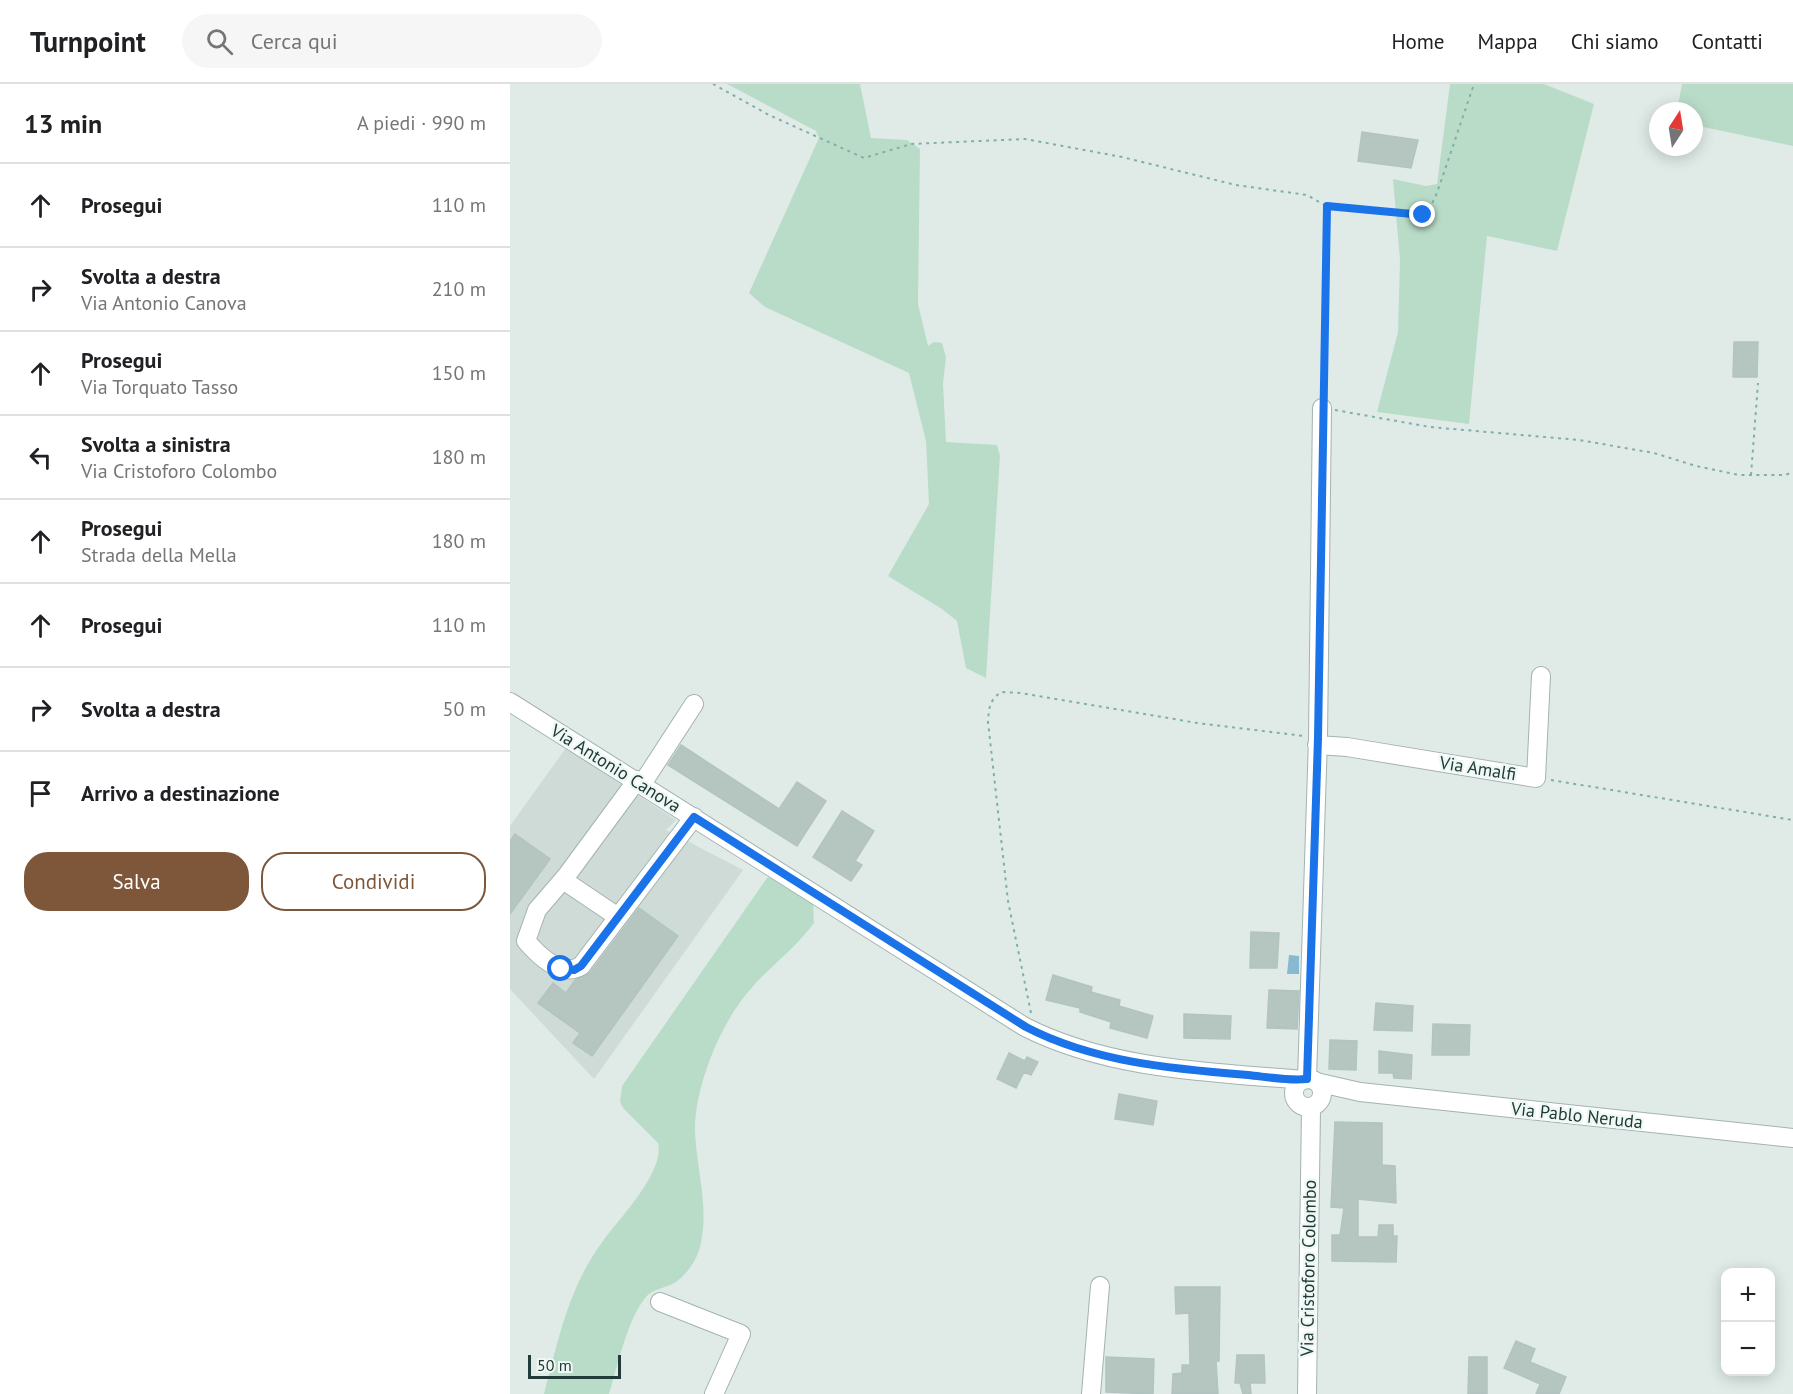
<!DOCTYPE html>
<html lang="it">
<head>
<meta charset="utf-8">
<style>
  :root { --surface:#fff; --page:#f6f6f6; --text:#202124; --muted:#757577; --line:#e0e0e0; --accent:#7e573b }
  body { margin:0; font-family:"PT Sans",sans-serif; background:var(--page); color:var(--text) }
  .controls { position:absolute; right:18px; bottom:18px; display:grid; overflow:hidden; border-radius:12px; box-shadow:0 3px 15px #0003 }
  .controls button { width:54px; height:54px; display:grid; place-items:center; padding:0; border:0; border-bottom:2px solid var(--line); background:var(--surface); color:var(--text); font:30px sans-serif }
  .compass { position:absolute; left:1139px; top:18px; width:54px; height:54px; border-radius:50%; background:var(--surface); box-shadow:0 3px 15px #0003; rotate:12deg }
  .scale { position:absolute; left:18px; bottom:15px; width:93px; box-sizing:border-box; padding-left:6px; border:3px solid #213b39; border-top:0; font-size:16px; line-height:21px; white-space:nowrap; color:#213b39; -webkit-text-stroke:4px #f0f8f5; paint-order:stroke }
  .stop { position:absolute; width:18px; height:18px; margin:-14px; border:4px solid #1a73e8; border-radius:50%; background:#fff }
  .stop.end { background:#1a73e8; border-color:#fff; box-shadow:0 2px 6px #0008 }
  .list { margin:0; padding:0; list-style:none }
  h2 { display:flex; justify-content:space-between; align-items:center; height:78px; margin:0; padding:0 24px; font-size:26px }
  h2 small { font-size:20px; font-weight:400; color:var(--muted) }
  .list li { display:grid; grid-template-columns:39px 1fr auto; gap:18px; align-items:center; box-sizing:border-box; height:84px; padding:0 24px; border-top:2px solid var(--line) }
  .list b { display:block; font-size:22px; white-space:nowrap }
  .list p { margin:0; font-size:20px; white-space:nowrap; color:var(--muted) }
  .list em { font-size:20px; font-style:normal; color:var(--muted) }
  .actions { display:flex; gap:12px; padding:18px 24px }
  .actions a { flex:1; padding:14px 0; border:2px solid var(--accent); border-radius:24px; text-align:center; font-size:21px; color:var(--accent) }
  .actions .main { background:var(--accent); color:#fff }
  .icon { flex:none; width:33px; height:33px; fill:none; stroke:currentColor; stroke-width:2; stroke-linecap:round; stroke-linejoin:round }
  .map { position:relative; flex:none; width:1283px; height:1310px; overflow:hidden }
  header { display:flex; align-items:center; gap:36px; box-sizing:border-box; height:84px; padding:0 30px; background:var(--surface); border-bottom:2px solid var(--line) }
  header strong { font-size:28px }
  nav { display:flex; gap:33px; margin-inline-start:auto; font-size:21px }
  .search { width:420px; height:54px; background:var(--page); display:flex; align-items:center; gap:15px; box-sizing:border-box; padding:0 21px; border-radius:33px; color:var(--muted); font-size:22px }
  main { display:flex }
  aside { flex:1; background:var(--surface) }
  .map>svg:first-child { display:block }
</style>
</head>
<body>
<header>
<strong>Turnpoint</strong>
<div class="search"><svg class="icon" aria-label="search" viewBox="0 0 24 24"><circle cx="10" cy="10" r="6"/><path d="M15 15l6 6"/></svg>Cerca qui</div>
<nav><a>Home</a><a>Mappa</a><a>Chi siamo</a><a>Contatti</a></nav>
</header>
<main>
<aside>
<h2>13 min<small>A piedi · 990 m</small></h2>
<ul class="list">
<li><svg class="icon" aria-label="ahead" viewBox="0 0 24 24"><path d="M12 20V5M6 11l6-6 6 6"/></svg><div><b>Prosegui</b></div><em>110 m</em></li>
<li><svg class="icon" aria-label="right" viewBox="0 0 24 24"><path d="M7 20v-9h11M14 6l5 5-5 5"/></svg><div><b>Svolta a destra</b><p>Via Antonio Canova</p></div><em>210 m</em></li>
<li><svg class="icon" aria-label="ahead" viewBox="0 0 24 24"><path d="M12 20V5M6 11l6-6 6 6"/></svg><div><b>Prosegui</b><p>Via Torquato Tasso</p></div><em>150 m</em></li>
<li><svg class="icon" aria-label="left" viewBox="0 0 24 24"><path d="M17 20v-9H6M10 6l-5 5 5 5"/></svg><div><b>Svolta a sinistra</b><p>Via Cristoforo Colombo</p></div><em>180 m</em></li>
<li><svg class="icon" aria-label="ahead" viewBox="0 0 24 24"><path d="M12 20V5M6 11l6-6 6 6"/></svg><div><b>Prosegui</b><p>Strada della Mella</p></div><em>180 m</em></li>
<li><svg class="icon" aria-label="ahead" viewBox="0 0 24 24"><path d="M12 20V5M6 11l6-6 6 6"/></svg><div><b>Prosegui</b></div><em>110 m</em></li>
<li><svg class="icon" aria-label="right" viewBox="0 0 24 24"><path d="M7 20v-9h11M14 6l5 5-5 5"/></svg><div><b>Svolta a destra</b></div><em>50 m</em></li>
<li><svg class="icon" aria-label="arrive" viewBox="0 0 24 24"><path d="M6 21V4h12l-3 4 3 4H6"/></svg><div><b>Arrivo a destinazione</b></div></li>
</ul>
<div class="actions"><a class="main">Salva</a><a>Condividi</a></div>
</aside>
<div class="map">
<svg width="1283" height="1310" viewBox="0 0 1283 1310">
  <rect width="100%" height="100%" fill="#e0ebe8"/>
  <path fill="#cedbd7" d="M56,664L166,736L156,746L233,786L84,995L0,905V742Z"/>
  <path fill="#b9dcc8" d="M217,0H350L361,54L397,56L410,65L408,220L418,262L424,258L432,259L436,273L433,300L436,358L487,361L490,372L476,594L456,584L447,537L432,525L378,492L419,420L416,357L399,289L255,223L239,209L309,54L306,47Z
    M940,0H1034L1084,20L1047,167L977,152L959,340L867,328L888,248L890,176L883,95L916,102L927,100Z
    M1172,0H1283V62L1184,41V27H1167Z
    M265,792L303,817L304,839C285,865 259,883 238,908C210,941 185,1002 185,1046C186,1084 200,1124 190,1163C187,1176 176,1192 164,1199C156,1204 142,1205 136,1213C117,1236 108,1281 99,1310H34C48,1256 59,1202 93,1157C109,1135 155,1088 148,1059L113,1024L110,1018L112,1002L257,794Z"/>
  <path fill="#87b9d0" d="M779,871L789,872V890H777Z"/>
  <path fill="#b5c6c1" stroke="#b2c4c0" stroke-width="1.5" d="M852,48L908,56L901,84L848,77Z
    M1224,258H1248L1247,293H1223Z
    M171,661L269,725L287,698L316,717L287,762L158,681Z
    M332,727L364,747L345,777L352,781L341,797L303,773Z
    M5,750L40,775L0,830V757Z
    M129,824L168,852L82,972L63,959L70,949L28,919L43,899L56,909L65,896L80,889Z
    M741,848L769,849L767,884H740Z
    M543,891L582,903L581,908L610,916L609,922L643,932L637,954L600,944L601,938L570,928V924L536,916Z
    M759,906L789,907L787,945L757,944Z
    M866,919L903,922L902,947L864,946Z
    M674,930L721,932L720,955L674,954Z
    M923,940L960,941L959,971H922Z
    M820,956L847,957L846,986L819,985Z
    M869,967L902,971L901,995L884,994L883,989H869Z
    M499,969L515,977L517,973L528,978L521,991L514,988L506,1004L487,995Z
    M609,1010L647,1017L643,1041L605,1035Z
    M825,1038L872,1039V1081L885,1082L886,1119L848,1115V1153H868L869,1141H883V1152H887L886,1178L822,1177V1151H830L834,1124L821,1123Z
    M665,1203H710L709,1277H706L708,1310H662L663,1290L672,1289V1281H680L679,1229L666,1230Z
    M1006,1257L1025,1265L1020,1278L1056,1293L1049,1310H1026L1030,1300L994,1284Z
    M727,1271H754L755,1299H740L741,1310H733L730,1299H725Z
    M596,1273L644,1275L643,1310L596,1308Z
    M959,1273H977V1310H958Z"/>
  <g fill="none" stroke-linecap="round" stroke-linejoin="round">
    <defs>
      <path id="minor" d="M0,618L515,943C600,986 701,988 794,996
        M807,661L837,663L1026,694L1031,592
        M127,696L57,791L27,826L16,857C29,872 51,894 71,882L184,733
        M132,700L184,620
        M53,796L108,833
        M784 1009a14 14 0 1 1 28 0a14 14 0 1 1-28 0Z
        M797,995L808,654L812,324
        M806,998L850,1008L1283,1054
        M150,1218L231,1250L204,1310
        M581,1310L590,1202
        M797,1310L801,1024"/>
    </defs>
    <use href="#minor" stroke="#a3b3b0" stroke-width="20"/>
    <path stroke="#80afa8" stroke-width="2" stroke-dasharray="3 4.5" stroke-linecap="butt" d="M203,0L259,31L354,74L401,60L515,55L612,73L726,101L797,111L816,122
      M813,310L817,122L913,131L919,126L927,109L964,0
      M825,326L920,343L1069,356L1144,369L1186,382L1229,391H1275L1283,388
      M1241,391L1248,299
      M1041,696L1283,736
      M521,929L498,817L478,638C479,624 479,617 491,608L511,609L687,639L794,652"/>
    <use href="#minor" stroke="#fff" stroke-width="18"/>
  </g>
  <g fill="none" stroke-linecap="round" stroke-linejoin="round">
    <path stroke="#1a73e8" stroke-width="8" d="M51,885L64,886L71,882L184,733L516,943C583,978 662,985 738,991C757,993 778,997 797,995L808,654L817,122L913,131"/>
  </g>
  <g text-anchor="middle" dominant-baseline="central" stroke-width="5" stroke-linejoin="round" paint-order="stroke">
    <g font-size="18" fill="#213b39" stroke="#f0f8f5">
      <text transform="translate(106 684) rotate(32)">Via Antonio Canova</text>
      <text transform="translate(968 684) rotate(9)">Via Amalfi</text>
      <text transform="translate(1067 1031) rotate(6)">Via Pablo Neruda</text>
      <text transform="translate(798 1184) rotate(-89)">Via Cristoforo Colombo</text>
    </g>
  </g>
</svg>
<div class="controls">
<button>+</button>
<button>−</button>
</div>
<svg class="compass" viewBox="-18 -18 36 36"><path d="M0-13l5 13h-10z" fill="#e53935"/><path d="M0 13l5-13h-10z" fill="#757577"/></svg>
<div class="scale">50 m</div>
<div class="stop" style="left:51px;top:885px"></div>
<div class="stop end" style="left:913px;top:131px"></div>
</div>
</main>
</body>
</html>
